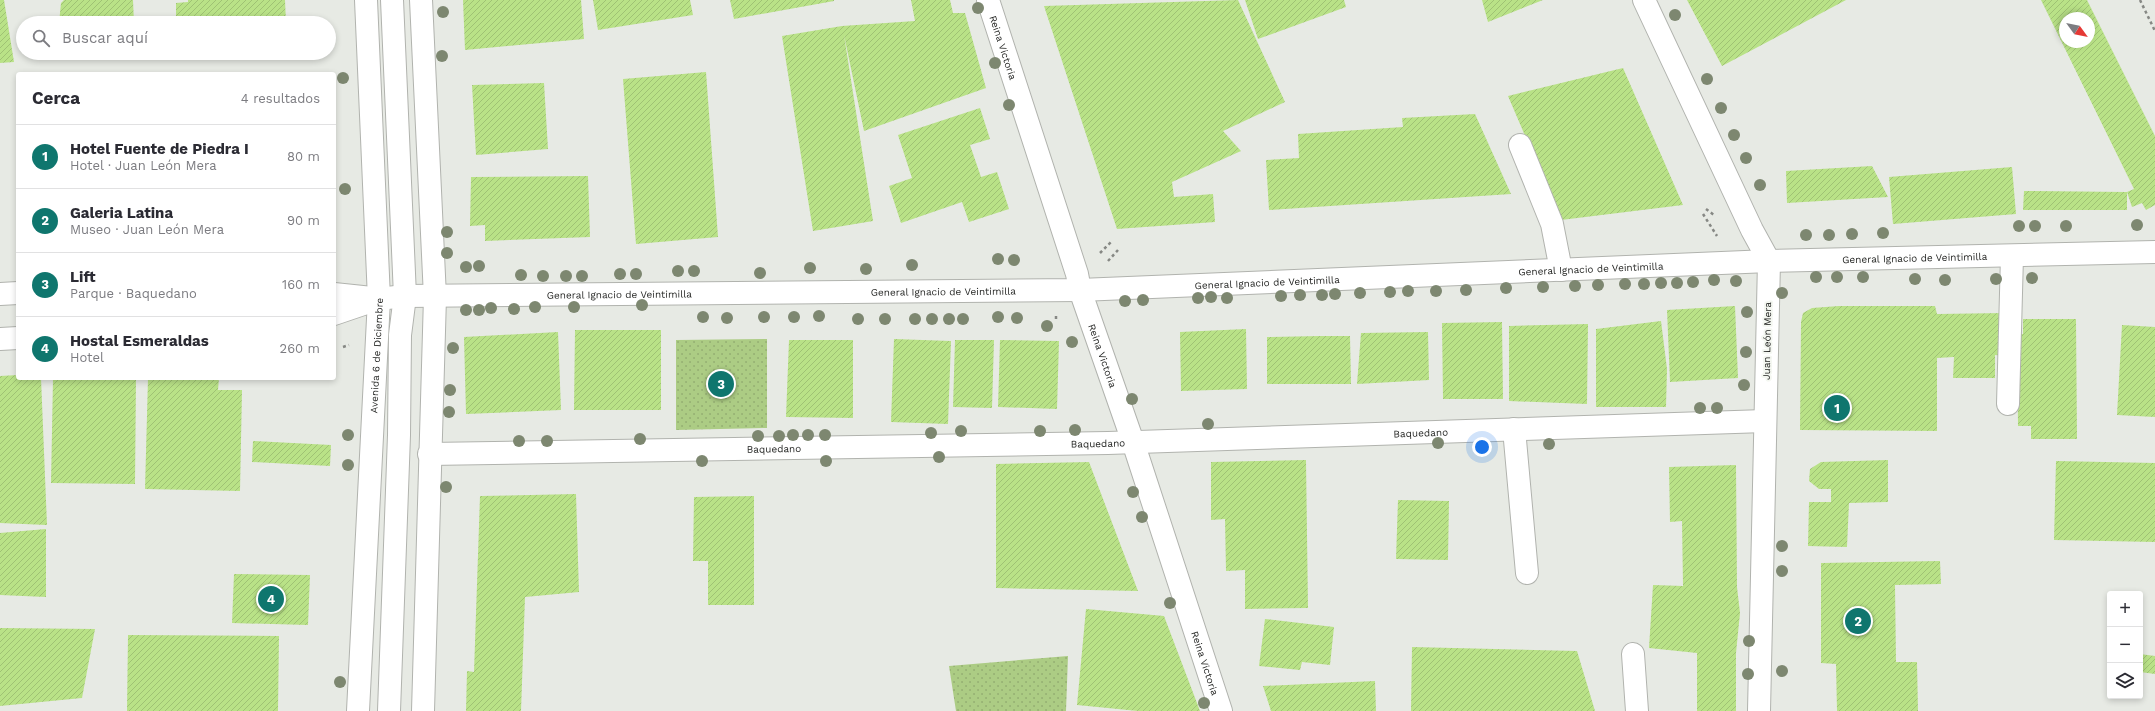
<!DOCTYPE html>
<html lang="es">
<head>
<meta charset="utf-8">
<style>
  :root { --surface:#fff; --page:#f2f2f3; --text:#2b2b33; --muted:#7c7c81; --line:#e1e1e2; --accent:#0f766e }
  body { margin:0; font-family:"Work Sans",sans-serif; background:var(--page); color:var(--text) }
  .controls { position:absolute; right:12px; bottom:12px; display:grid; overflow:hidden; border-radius:4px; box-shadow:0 2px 6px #0003 }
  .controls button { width:36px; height:36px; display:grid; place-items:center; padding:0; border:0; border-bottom:1px solid var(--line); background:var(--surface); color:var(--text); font:20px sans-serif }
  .compass { position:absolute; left:2059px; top:12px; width:36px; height:36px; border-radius:50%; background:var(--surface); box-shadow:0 2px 6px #0003; rotate:123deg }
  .you { position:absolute; left:1482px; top:447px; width:14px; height:14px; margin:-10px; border:3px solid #fff; border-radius:50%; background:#1a73e8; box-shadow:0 0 0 6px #1a73e833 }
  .badge { display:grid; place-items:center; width:26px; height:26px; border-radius:50%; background:var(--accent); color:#fff; font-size:13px; font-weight:700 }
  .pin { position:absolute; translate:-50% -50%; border:2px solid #fff; box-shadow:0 1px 4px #0006 }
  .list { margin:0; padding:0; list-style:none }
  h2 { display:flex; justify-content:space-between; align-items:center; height:52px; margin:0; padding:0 16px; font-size:17px }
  h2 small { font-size:13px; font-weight:400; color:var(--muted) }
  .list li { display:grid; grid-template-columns:26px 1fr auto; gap:12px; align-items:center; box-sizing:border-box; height:64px; padding:0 16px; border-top:1px solid var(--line) }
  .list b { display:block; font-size:15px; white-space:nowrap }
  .list p { margin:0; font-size:13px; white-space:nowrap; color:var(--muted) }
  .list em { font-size:13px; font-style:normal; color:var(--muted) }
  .icon { flex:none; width:22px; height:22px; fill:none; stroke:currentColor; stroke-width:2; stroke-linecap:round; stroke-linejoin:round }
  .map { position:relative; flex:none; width:2155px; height:711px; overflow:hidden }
  .search { position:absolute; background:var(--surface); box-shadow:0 2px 6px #0003; left:16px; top:16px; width:320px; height:44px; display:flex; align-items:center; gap:10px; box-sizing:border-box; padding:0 14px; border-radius:22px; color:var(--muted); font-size:15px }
  .panel { position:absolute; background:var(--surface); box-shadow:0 2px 6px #0003; left:16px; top:72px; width:320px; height:308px; border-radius:4px }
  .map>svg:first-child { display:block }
</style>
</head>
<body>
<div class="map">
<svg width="2155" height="711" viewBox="0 0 2155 711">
  <defs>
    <pattern id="park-dots" width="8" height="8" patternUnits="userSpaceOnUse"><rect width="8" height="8" fill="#accc84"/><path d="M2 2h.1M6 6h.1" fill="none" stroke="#94af72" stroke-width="1.8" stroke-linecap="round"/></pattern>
    <pattern id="building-hatch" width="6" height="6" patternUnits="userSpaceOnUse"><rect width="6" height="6" fill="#b9e287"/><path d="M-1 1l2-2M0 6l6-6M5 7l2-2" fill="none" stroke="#9fc274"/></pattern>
  </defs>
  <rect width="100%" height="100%" fill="#e7eae4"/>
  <path fill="url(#park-dots)" d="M767,339V428L676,430V340Z
    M1068,656L1066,711H956L949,666Z"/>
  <path fill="url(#building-hatch)" fill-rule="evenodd" d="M0,0H4L14,62L0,63Z
    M64,0H133L134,23H59L61,3Z
    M188,0H285L286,23H257V18L235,19V23H176V3L188,2Z
    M463,0H581L584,39L465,50Z
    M593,0H690L693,15L598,30Z
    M730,0H834V1L734,19Z
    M911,0H950L953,13H965L986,88L864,131L844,35L873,221L813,231L782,36L842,26L915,21Z
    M1238,0L1285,102L1223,131L1241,151L1172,182L1174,197L1213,194L1215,222L1117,229L1044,6Z
    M1245,0H1344L1346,7L1258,39Z
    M1482,0H1543L1488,22Z
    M1687,0H1846L1722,66Z
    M2041,0H2087L2155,136V205L2146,210L2142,203L2132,207L2127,192L2134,189ZM2065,18H2089V42H2065Z
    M1623,68L1683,205L1561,220L1508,96Z
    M706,72L718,237L636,244L623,79Z
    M544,83L548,149L476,155L472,85Z
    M980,108L990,139L970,145L981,177L997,172L1009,209L969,222L962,202L901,223L889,186L912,178L898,135Z
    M1475,114L1511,194L1269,210L1266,160L1299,158L1298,134L1403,127L1402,118Z
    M1872,166L1888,197L1787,203L1786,171Z
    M2012,167L2016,214L1893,224L1889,177Z
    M588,176L590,237L485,241V225L470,226L471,177Z
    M2024,191L2127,192V210H2023Z
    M1735,306L1738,378L1670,382L1667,310Z
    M1839,306H1935L1937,314L2005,313V356L1995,355V378H1953L1954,357L1937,358V431L1800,430L1801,322L1803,313L1812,308Z
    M2023,319H2076L2077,439H2031V426H2018L2017,334H2023Z
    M1661,321L1667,369L1666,407H1596V329Z
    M1502,322L1503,399H1443L1442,323Z
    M1588,324L1587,404L1509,401V326Z
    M2122,325L2155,327V417L2117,415Z
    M1246,329L1247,389L1181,391L1180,332Z
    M575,330H661V410H574Z
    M558,332L561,410L466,414L464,337Z
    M1428,332L1429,380L1357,384L1361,333Z
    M1321,336H1350L1351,384H1267V337Z
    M894,339L951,341L948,424L891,422Z
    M789,340H853V418L786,417Z
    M955,340H994L992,408L953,407Z
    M1000,340L1059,341L1057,409L998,407Z
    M18,375V378H41L47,525L0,523V376Z
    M53,378H136L135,484L51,483Z
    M148,378H219L218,390H242L240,491L145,489Z
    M253,441L331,445L330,466L252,462Z
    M1306,460L1308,608L1245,609V570L1226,571L1225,519L1211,520V462Z
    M1888,460V502L1849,503L1847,547L1808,546L1809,502H1831V489H1819L1809,481L1810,469L1821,462Z
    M2056,461L2155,463V542L2054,540Z
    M1089,462L1138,591L996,588V464Z
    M1736,465L1737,587L1740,613L1736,653V711H1697V653L1649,648L1653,585L1683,586L1682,521L1670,522L1669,467Z
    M576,494L579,592L525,597L521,711H466L467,671L474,672L480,496Z
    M754,496V605H708V561H693L694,497Z
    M1398,500L1449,501L1448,560L1396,559Z
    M46,529V597L0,595V533Z
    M1940,561L1941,584L1895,585L1896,662H1917L1918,711H1837L1836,664L1821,663V563Z
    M234,574L310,575L308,625L232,623Z
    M1086,609L1164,616L1200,711H1138L1077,705Z
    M1265,619L1334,627L1330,665L1302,662L1300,670L1259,666Z
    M0,628L95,629L82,698L0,706Z
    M128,635L279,636L278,711H127Z
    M1412,647L1577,651L1595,711H1411Z
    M2140,654L2155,656V674L2140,672Z
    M1375,681L1376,711H1271L1263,686Z"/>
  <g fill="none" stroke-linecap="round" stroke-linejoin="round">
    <defs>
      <g id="minor">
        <path id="s1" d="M988,0L1077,274L1080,290L1133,442L1221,711"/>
        <path d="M1644,0L1752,230L1769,261L1759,711"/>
        <path d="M1520,145L1552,224L1561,270"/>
        <path d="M0,294L18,293"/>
        <path d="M334,294L372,298"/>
        <path id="s2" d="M334,314L378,299L405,296L1080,290L1769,261L2155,252"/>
        <path d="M0,339L18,338"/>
        <path d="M2008,404L2012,256"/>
        <path d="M1514,429L1527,573"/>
        <path id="s3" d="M429,454L1108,443L1765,421"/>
        <path d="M1633,654L1637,711"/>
        <path d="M389,711L399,435L400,335L405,296L392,0"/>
      </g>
      <g id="major">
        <path d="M421,0L435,297L423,711"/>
        <path id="s4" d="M358,711L379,299L366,0"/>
      </g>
    </defs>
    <use href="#minor" stroke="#b1b3ae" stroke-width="24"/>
    <use href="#major" stroke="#b1b3ae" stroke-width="24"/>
    <path stroke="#868884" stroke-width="2.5" stroke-dasharray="3 3" stroke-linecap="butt" d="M2140,0L2155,31
      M1706,209L1714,215
      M1703,214L1717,236
      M1100,253L1111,242
      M1108,261L1118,250
      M1056,316V322
      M343,347L349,345"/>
    <use href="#minor" stroke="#fff" stroke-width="22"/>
    <use href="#major" stroke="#fff" stroke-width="22"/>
  </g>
  <g fill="#7d8770">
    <circle cx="978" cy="8" r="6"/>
    <circle cx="443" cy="12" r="6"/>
    <circle cx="1675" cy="15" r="6"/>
    <circle cx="442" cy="56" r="6"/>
    <circle cx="995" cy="63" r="6"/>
    <circle cx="343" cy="78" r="6"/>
    <circle cx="1707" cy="79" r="6"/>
    <circle cx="1009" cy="105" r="6"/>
    <circle cx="1721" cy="108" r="6"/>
    <circle cx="1734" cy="135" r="6"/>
    <circle cx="1746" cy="158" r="6"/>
    <circle cx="1760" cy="185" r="6"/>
    <circle cx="345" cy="189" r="6"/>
    <circle cx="2137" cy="225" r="6"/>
    <circle cx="2019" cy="226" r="6"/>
    <circle cx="2035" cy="226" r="6"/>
    <circle cx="2066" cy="226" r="6"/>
    <circle cx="447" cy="232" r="6"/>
    <circle cx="1883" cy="233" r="6"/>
    <circle cx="1852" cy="234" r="6"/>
    <circle cx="1806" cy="235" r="6"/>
    <circle cx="1829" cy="235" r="6"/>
    <circle cx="447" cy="253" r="6"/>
    <circle cx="998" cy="259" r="6"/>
    <circle cx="1014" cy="260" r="6"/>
    <circle cx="912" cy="265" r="6"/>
    <circle cx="479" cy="266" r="6"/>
    <circle cx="466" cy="267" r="6"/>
    <circle cx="810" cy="268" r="6"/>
    <circle cx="866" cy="269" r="6"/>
    <circle cx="678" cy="271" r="6"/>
    <circle cx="694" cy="271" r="6"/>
    <circle cx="760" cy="273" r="6"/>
    <circle cx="620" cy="274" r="6"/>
    <circle cx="636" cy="274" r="6"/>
    <circle cx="521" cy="275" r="6"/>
    <circle cx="543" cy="276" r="6"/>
    <circle cx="566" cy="276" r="6"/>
    <circle cx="582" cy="276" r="6"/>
    <circle cx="1816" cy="277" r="6"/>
    <circle cx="1837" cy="277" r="6"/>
    <circle cx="1863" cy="277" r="6"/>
    <circle cx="2032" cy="278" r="6"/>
    <circle cx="1915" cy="279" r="6"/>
    <circle cx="1996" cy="279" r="6"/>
    <circle cx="1714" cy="280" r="6"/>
    <circle cx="1945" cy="280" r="6"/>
    <circle cx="1736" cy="281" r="6"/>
    <circle cx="1693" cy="282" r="6"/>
    <circle cx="1661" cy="283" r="6"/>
    <circle cx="1677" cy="283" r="6"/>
    <circle cx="1625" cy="284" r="6"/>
    <circle cx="1644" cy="284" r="6"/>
    <circle cx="1598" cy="285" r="6"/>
    <circle cx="1575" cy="286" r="6"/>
    <circle cx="1543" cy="287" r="6"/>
    <circle cx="1506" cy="288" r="6"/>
    <circle cx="1466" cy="290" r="6"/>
    <circle cx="1408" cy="291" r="6"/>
    <circle cx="1436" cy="291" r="6"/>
    <circle cx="1390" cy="292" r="6"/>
    <circle cx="1360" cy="293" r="6"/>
    <circle cx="1782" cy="293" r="6"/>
    <circle cx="1335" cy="294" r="6"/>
    <circle cx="1300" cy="295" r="6"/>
    <circle cx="1322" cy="295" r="6"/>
    <circle cx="1281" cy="296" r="6"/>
    <circle cx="1211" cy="297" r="6"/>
    <circle cx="1198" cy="298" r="6"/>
    <circle cx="1227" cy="298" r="6"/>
    <circle cx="1143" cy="300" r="6"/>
    <circle cx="1125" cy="301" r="6"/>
    <circle cx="642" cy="305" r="6"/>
    <circle cx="535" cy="307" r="6"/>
    <circle cx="574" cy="307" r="6"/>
    <circle cx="491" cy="308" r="6"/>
    <circle cx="514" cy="309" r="6"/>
    <circle cx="466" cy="310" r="6"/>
    <circle cx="479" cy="310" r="6"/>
    <circle cx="1747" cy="312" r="6"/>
    <circle cx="819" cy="316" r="6"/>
    <circle cx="703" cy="317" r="6"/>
    <circle cx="764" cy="317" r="6"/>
    <circle cx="794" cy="317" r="6"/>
    <circle cx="998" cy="317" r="6"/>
    <circle cx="727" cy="318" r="6"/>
    <circle cx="1017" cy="318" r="6"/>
    <circle cx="858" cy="319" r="6"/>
    <circle cx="885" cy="319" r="6"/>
    <circle cx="915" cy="319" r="6"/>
    <circle cx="932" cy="319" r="6"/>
    <circle cx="949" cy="319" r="6"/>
    <circle cx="963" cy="319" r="6"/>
    <circle cx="1047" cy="326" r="6"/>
    <circle cx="1072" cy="342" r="6"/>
    <circle cx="453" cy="348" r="6"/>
    <circle cx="1746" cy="352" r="6"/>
    <circle cx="1744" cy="385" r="6"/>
    <circle cx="450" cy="390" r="6"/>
    <circle cx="1132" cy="399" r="6"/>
    <circle cx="1700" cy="408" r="6"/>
    <circle cx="1717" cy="408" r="6"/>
    <circle cx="449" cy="412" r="6"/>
    <circle cx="1208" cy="424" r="6"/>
    <circle cx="1075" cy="430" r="6"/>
    <circle cx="961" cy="431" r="6"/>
    <circle cx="1040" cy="431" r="6"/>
    <circle cx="931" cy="433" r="6"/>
    <circle cx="348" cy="435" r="6"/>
    <circle cx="793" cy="435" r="6"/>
    <circle cx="808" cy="435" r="6"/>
    <circle cx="825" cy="435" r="6"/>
    <circle cx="758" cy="436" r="6"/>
    <circle cx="779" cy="436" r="6"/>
    <circle cx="640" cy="439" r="6"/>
    <circle cx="519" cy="441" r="6"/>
    <circle cx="547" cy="441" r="6"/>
    <circle cx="1438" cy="443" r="6"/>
    <circle cx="1549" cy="444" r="6"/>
    <circle cx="939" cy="457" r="6"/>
    <circle cx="702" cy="461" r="6"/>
    <circle cx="826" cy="461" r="6"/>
    <circle cx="348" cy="465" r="6"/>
    <circle cx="446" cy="487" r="6"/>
    <circle cx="1133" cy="492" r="6"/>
    <circle cx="1142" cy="517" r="6"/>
    <circle cx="1782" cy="546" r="6"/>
    <circle cx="1782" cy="571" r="6"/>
    <circle cx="1170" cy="603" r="6"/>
    <circle cx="1749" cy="641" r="6"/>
    <circle cx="1782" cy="671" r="6"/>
    <circle cx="1748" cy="674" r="6"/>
    <circle cx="340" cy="682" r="6"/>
    <circle cx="1204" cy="703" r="6"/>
  </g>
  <g text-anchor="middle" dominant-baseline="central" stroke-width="4" stroke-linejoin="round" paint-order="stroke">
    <g font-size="10" fill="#1f201e" stroke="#f4f7f1">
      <text stroke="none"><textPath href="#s1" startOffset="50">Reina Victoria</textPath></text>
      <text stroke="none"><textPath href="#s2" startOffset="1584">General Ignacio de Veintimilla</textPath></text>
      <text stroke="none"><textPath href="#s2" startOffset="1260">General Ignacio de Veintimilla</textPath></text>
      <text stroke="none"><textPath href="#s2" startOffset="936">General Ignacio de Veintimilla</textPath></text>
      <text stroke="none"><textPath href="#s2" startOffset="612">General Ignacio de Veintimilla</textPath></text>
      <text stroke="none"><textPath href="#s2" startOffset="288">General Ignacio de Veintimilla</textPath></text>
      <text transform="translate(1767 341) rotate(-89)">Juan León Mera</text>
      <text stroke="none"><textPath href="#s4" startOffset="356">Avenida 6 de Diciembre</textPath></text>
      <text stroke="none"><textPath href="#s1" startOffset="374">Reina Victoria</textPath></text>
      <text stroke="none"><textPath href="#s3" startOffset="992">Baquedano</textPath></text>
      <text stroke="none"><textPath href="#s3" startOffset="669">Baquedano</textPath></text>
      <text stroke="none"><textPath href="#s3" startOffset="345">Baquedano</textPath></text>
      <text stroke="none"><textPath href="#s1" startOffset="698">Reina Victoria</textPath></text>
    </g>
  </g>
</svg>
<div class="controls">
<button>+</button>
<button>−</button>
<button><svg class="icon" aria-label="layers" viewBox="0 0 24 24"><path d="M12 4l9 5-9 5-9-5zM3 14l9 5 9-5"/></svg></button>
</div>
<svg class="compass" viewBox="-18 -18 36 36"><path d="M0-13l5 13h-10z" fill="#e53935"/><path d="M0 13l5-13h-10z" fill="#7c7c81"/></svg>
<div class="you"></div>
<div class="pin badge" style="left:1837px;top:408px">1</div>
<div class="pin badge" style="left:1858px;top:621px">2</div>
<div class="pin badge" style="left:721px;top:384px">3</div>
<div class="pin badge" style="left:271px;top:599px">4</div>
<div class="search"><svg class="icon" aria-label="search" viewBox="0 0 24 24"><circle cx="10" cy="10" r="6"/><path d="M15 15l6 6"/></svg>Buscar aquí</div>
<section class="panel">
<h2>Cerca<small>4 resultados</small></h2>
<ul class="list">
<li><span class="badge">1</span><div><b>Hotel Fuente de Piedra I</b><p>Hotel · Juan León Mera</p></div><em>80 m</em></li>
<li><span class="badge">2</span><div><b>Galeria Latina</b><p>Museo · Juan León Mera</p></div><em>90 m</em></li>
<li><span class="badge">3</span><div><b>Lift</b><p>Parque · Baquedano</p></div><em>160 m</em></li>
<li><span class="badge">4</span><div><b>Hostal Esmeraldas</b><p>Hotel</p></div><em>260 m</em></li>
</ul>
</section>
</div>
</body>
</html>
